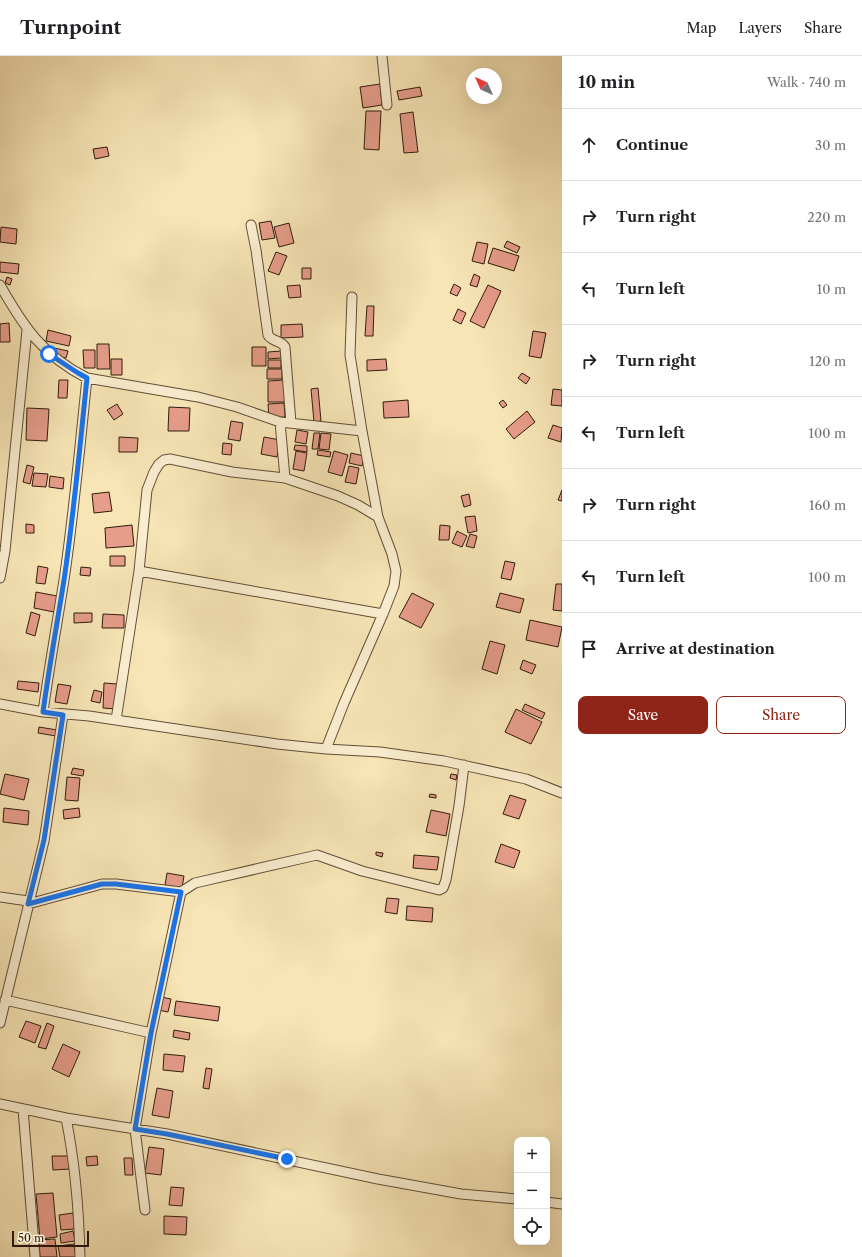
<!DOCTYPE html>
<html lang="en">
<head>
<meta charset="utf-8">
<style>
  :root { --surface:#fff; --page:#f6f6f6; --text:#202124; --muted:#757577; --line:#e0e0e0; --accent:#8f2418 }
  body { margin:0; font-family:"Libre Caslon Text",serif; background:var(--page); color:var(--text) }
  .controls { position:absolute; right:12px; bottom:12px; display:grid; overflow:hidden; border-radius:8px; box-shadow:0 4px 16px #0002 }
  .controls button { width:36px; height:36px; display:grid; place-items:center; padding:0; border:0; border-bottom:1px solid var(--line); background:var(--surface); color:var(--text); font:20px sans-serif }
  .compass { position:absolute; left:466px; top:12px; width:36px; height:36px; border-radius:50%; background:var(--surface); box-shadow:0 4px 16px #0002; rotate:315deg }
  .scale { position:absolute; left:12px; bottom:10px; width:77px; box-sizing:border-box; padding-left:4px; border:2px solid #301b0d; border-top:0; font-size:11px; line-height:14px; white-space:nowrap; color:#301b0d; -webkit-text-stroke:3px #faeed0; paint-order:stroke }
  .stop { position:absolute; width:12px; height:12px; margin:-9px; border:3px solid #1a73e8; border-radius:50%; background:#fff }
  .stop.end { background:#1a73e8; border-color:#fff; box-shadow:0 1px 4px #0008 }
  .list { margin:0; padding:0; list-style:none }
  h2 { display:flex; justify-content:space-between; align-items:center; height:52px; margin:0; padding:0 16px; font-size:17px }
  h2 small { font-size:13px; font-weight:400; color:var(--muted) }
  .list li { display:grid; grid-template-columns:26px 1fr auto; gap:12px; align-items:center; box-sizing:border-box; height:72px; padding:0 16px; border-top:1px solid var(--line) }
  .list b { display:block; font-size:15px; white-space:nowrap }
  .list em { font-size:13px; font-style:normal; color:var(--muted) }
  .actions { display:flex; gap:8px; padding:12px 16px }
  .actions a { flex:1; padding:9px 0; border:1px solid var(--accent); border-radius:8px; text-align:center; font-size:14px; color:var(--accent) }
  .actions .main { background:var(--accent); color:#fff }
  .icon { flex:none; width:22px; height:22px; fill:none; stroke:currentColor; stroke-width:2; stroke-linecap:round; stroke-linejoin:round }
  .map { position:relative; flex:none; width:562px; height:1201px; overflow:hidden }
  header { display:flex; align-items:center; gap:24px; box-sizing:border-box; height:56px; padding:0 20px; background:var(--surface); border-bottom:1px solid var(--line) }
  header strong { font-size:19px }
  nav { display:flex; gap:22px; margin-inline-start:auto; font-size:14px }
  main { display:flex }
  aside { flex:1; background:var(--surface) }
  .map>svg:first-child { display:block }
</style>
</head>
<body>
<header>
<strong>Turnpoint</strong>
<nav><a>Map</a><a>Layers</a><a>Share</a></nav>
</header>
<main>
<div class="map">
<svg width="562" height="1201" viewBox="0 0 562 1201">
  <rect width="100%" height="100%" fill="#f7e5b6"/>
  <filter id="stains"><feTurbulence type="fractalNoise" baseFrequency=".005" numOctaves="4"/><feColorMatrix values="0 0 0 0 .2 0 0 0 0 .09 0 0 0 0 .02 0 0 0 .5 -.17"/></filter>
  <radialGradient id="worn" r=".72"><stop offset=".6" stop-color="#630" stop-opacity="0"/><stop offset="1" stop-color="#630" stop-opacity=".3"/></radialGradient>
  <path fill="#e69d8a" stroke="#301b0d" d="M380,28L382,49L363,52L360,31Z
    M420,31L422,40L399,44L397,35Z
    M366,55H381L379,94L364,93Z
    M413,56L418,96L404,97L400,58Z
    M107,91L109,100L95,103L93,93Z
    M271,165L275,182L262,184L259,167Z
    M289,167L294,187L279,191L274,171Z
    M1,171L17,173L16,188L0,186Z
    M507,185L520,191L517,197L504,191Z
    M477,186L488,188L484,208L472,205Z
    M493,192L519,200L514,215L488,207Z
    M276,196L287,200L279,219L268,215Z
    M0,206L19,208L18,218L0,216Z
    M302,212H311V223H302Z
    M474,218L480,221L477,231L470,229Z
    M7,221L12,223L10,229L5,227Z
    M454,228L461,232L457,240L450,237Z
    M300,229L301,241L289,242L287,230Z
    M488,229L501,235L484,272L470,265Z
    M367,250H374L373,280H365Z
    M458,253L466,257L461,268L453,264Z
    M9,267L10,286H0V268Z
    M302,268L303,281L281,282V269Z
    M48,274L71,280L69,290L46,285Z
    M533,275L546,277L541,302L529,300Z
    M97,288H109L110,313H97Z
    M252,291H266V310H252Z
    M54,292L68,295L66,302L53,300Z
    M83,294H95V312H84Z
    M281,295V302L268,303V296Z
    M111,303H122V319H111Z
    M386,303L387,314L367,315V304Z
    M268,304H281V312H268Z
    M267,313H282V323H267Z
    M522,317L530,322L526,328L518,322Z
    M59,324H68L67,342H58Z
    M284,324L285,346H268V325Z
    M318,332L321,365L314,366L311,333Z
    M553,333L562,334V350L551,349Z
    M408,344L409,361L384,362L383,346Z
    M503,344L507,349L503,352L499,347Z
    M284,347L285,361L269,362L268,348Z
    M117,348L123,358L114,364L107,354Z
    M169,351L190,352L189,375H168Z
    M27,352L49,353L47,385L26,384Z
    M527,355L535,366L514,383L506,373Z
    M231,365L243,367L240,385L228,383Z
    M553,369L562,372L561,386L548,382Z
    M297,374L308,376L306,388L295,386Z
    M314,377H320L318,393H312Z
    M321,377L331,378L329,394L319,393Z
    M119,381L138,382L137,396H119Z
    M264,381L280,384L277,401L261,398Z
    M223,387L232,388L231,399L222,398Z
    M295,389L307,390V396L294,394Z
    M318,394L331,396L330,401L317,399Z
    M296,395L307,397L304,415L293,413Z
    M334,395L348,399L342,420L328,416Z
    M351,397L364,400L362,410L349,407Z
    M27,409L34,411L30,428L23,426Z
    M349,410L359,412L356,428L345,426Z
    M34,417L48,418L46,431L32,430Z
    M50,420L64,422L63,433L49,431Z
    M562,434V445L558,444Z
    M109,436L112,455L94,457L92,438Z
    M469,438L471,449L464,451L461,440Z
    M475,460L477,475L468,477L465,461Z
    M26,468L34,469V477H26Z
    M132,469L134,490L106,492L105,472Z
    M440,469L450,470L449,484H439Z
    M457,475L467,480L462,491L452,487Z
    M470,478L477,480L474,492L466,490Z
    M110,500H125V510H110Z
    M505,505L515,507L511,524L501,522Z
    M38,510L48,512L45,528L36,527Z
    M81,511L91,512L90,520L80,519Z
    M556,528H562V555L553,554Z
    M36,536L57,540L54,556L34,552Z
    M412,537L434,548L421,572L399,561Z
    M500,537L524,543L520,557L496,551Z
    M31,556L40,559L35,580L26,577Z
    M74,557H92V566L74,567Z
    M103,558L124,559V572H102Z
    M530,564L562,571L558,591L526,584Z
    M490,585L505,589L497,618L482,613Z
    M523,604L536,609L532,618L520,613Z
    M18,625L39,627L38,636L17,633Z
    M104,627L117,628L116,653L103,652Z
    M58,628L71,630L67,648L55,646Z
    M94,634L102,636L100,647L91,645Z
    M525,648L545,657L542,663L522,654Z
    M516,653L542,666L531,688L505,676Z
    M39,671L57,674L56,680L38,677Z
    M73,712L84,714L83,720L71,718Z
    M5,718L29,723L24,744L0,738Z
    M451,718L457,719L456,724L450,722Z
    M67,721L80,722L78,745L65,744Z
    M430,738L436,739V742L429,741Z
    M510,739L526,744L519,763L503,758Z
    M4,752L29,755L28,769L3,766Z
    M79,752L80,761L64,763L63,754Z
    M431,754L450,758L446,780L426,776Z
    M501,788L520,795L514,812L495,806Z
    M376,796L383,797L382,801L376,799Z
    M414,799L439,801L437,814L413,812Z
    M167,817L184,820L182,832L165,829Z
    M387,842L399,843L397,858L385,856Z
    M407,850L433,852L432,866L406,864Z
    M161,941L171,943L168,956L158,954Z
    M176,945L220,951L218,965L174,959Z
    M26,965L41,970L35,987L19,981Z
    M47,967L54,970L46,993L38,991Z
    M174,974L190,977L189,984L173,981Z
    M63,988L80,996L69,1021L52,1013Z
    M164,998L185,1000L183,1016L163,1014Z
    M206,1012L212,1013L209,1033L203,1032Z
    M157,1032L173,1035L169,1062L152,1059Z
    M149,1091L164,1093L161,1119L145,1117Z
    M52,1100H69L70,1113L53,1114Z
    M97,1100L98,1109L87,1110L86,1101Z
    M124,1102H132L133,1119H125Z
    M171,1131L184,1132L182,1150L169,1149Z
    M53,1137L57,1181L40,1183L36,1138Z
    M73,1157L75,1173L61,1174L59,1159Z
    M164,1160L187,1161L186,1179L164,1178Z
    M73,1175L75,1185L61,1187L60,1178Z
    M55,1183L57,1201H40L39,1184Z
    M74,1188L76,1201H60L58,1190Z"/>
  <g fill="none" stroke-linecap="round" stroke-linejoin="round">
    <defs>
      <path id="minor" d="M382,0L387,49
        M251,169L256,194L268,279C272,286 281,284 285,291L291,367
        M0,229C23,270 43,300 87,322L198,341L237,351L280,366L362,375
        M280,366L285,422
        M139,515L383,558
        M0,522L5,495L27,274
        M0,648L43,656L89,660L277,688L326,693L380,696L444,705L526,723L562,737
        M43,656C49,612 57,568 64,524C74,457 80,389 87,322
        M116,664L139,515L147,434L154,416L159,408L164,404L170,403L232,416L285,422L338,440L358,449L378,461
        M326,693L344,647L383,558L394,530L396,515L392,498L378,461L362,375L350,299L352,241
        M0,841L28,845
        M28,848L102,828H116L181,836
        M5,944L151,977L181,836L195,827L317,799L362,815L439,834L443,832L446,824L459,750L464,709
        M0,967L44,785L63,659
        M0,1048L66,1062L167,1078L378,1123L461,1138L517,1143
        M23,1053L35,1201
        M66,1062C75,1107 79,1155 80,1201
        M547,1146L562,1148
        M145,1154L135,1073L151,977"/>
    </defs>
    <use href="#minor" stroke="#624e37" stroke-width="11"/>
    <use href="#minor" stroke="#faeed0" stroke-width="9"/>
  </g>
  <g fill="none" stroke-linecap="round" stroke-linejoin="round">
    <path stroke="#1a73e8" stroke-width="5" d="M49,298L78,317L87,322C80,389 74,457 64,524C57,568 49,612 43,656L63,659L44,784L28,848L102,828H116L181,836L151,977L135,1073L167,1078L287,1103"/>
  </g>
  <rect width="100%" height="100%" filter="url(#stains)"/>
  <rect width="100%" height="100%" fill="url(#worn)"/>
</svg>
<div class="controls">
<button>+</button>
<button>−</button>
<button><svg class="icon" aria-label="locate" viewBox="0 0 24 24"><circle cx="12" cy="12" r="6"/><path d="M12 2v4M12 18v4M2 12h4M18 12h4"/></svg></button>
</div>
<svg class="compass" viewBox="-18 -18 36 36"><path d="M0-13l5 13h-10z" fill="#e53935"/><path d="M0 13l5-13h-10z" fill="#757577"/></svg>
<div class="scale">50 m</div>
<div class="stop" style="left:49px;top:298px"></div>
<div class="stop end" style="left:287px;top:1103px"></div>
</div>
<aside>
<h2>10 min<small>Walk · 740 m</small></h2>
<ul class="list">
<li><svg class="icon" aria-label="ahead" viewBox="0 0 24 24"><path d="M12 20V5M6 11l6-6 6 6"/></svg><div><b>Continue</b></div><em>30 m</em></li>
<li><svg class="icon" aria-label="right" viewBox="0 0 24 24"><path d="M7 20v-9h11M14 6l5 5-5 5"/></svg><div><b>Turn right</b></div><em>220 m</em></li>
<li><svg class="icon" aria-label="left" viewBox="0 0 24 24"><path d="M17 20v-9H6M10 6l-5 5 5 5"/></svg><div><b>Turn left</b></div><em>10 m</em></li>
<li><svg class="icon" aria-label="right" viewBox="0 0 24 24"><path d="M7 20v-9h11M14 6l5 5-5 5"/></svg><div><b>Turn right</b></div><em>120 m</em></li>
<li><svg class="icon" aria-label="left" viewBox="0 0 24 24"><path d="M17 20v-9H6M10 6l-5 5 5 5"/></svg><div><b>Turn left</b></div><em>100 m</em></li>
<li><svg class="icon" aria-label="right" viewBox="0 0 24 24"><path d="M7 20v-9h11M14 6l5 5-5 5"/></svg><div><b>Turn right</b></div><em>160 m</em></li>
<li><svg class="icon" aria-label="left" viewBox="0 0 24 24"><path d="M17 20v-9H6M10 6l-5 5 5 5"/></svg><div><b>Turn left</b></div><em>100 m</em></li>
<li><svg class="icon" aria-label="arrive" viewBox="0 0 24 24"><path d="M6 21V4h12l-3 4 3 4H6"/></svg><div><b>Arrive at destination</b></div></li>
</ul>
<div class="actions"><a class="main">Save</a><a>Share</a></div>
</aside>
</main>
</body>
</html>
